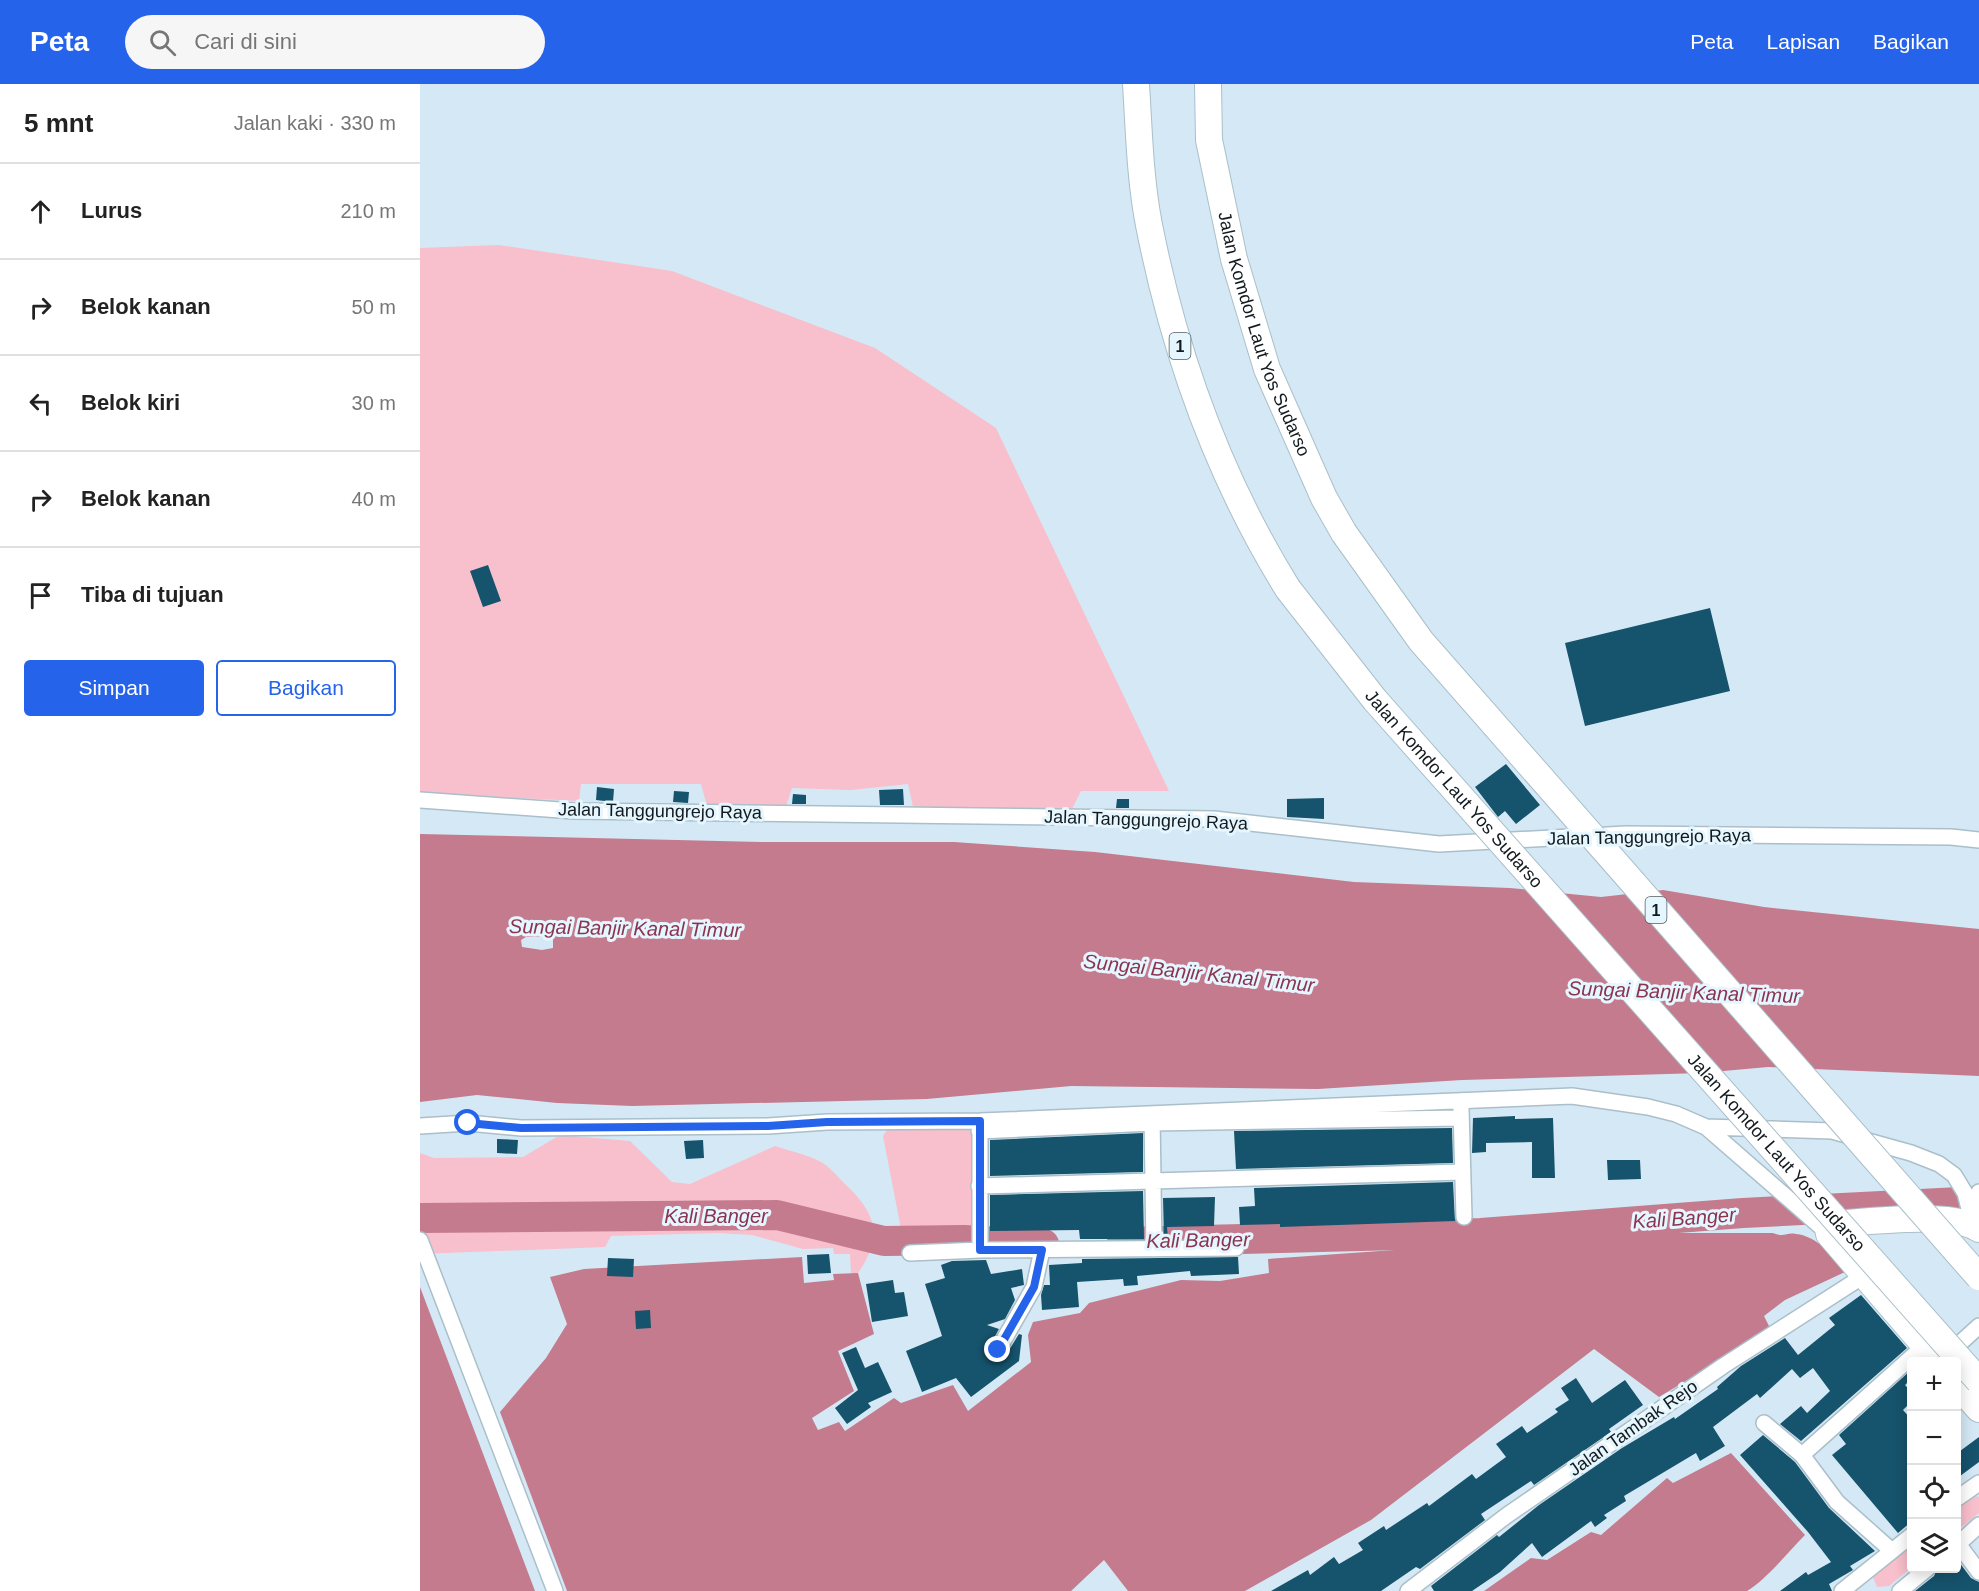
<!DOCTYPE html>
<html lang="id">
<head>
<meta charset="utf-8">
<style>
  :root { --surface:#fff; --page:#f6f6f6; --text:#222; --muted:#767676; --line:#e0e0e0; --accent:#2563eb }
  body { margin:0; font-family:Helvetica,sans-serif; background:var(--page); color:var(--text) }
  .controls { position:absolute; right:18px; bottom:18px; display:grid; overflow:hidden; border-radius:6px; box-shadow:0 3px 15px #0003 }
  .controls button { width:54px; height:54px; display:grid; place-items:center; padding:0; border:0; border-bottom:2px solid var(--line); background:var(--surface); color:var(--text); font:30px sans-serif }
  .stop { position:absolute; width:18px; height:18px; margin:-14px; border:4px solid #2563eb; border-radius:50%; background:#fff }
  .stop.end { background:#2563eb; border-color:#fff; box-shadow:0 2px 6px #0008 }
  .list { margin:0; padding:0; list-style:none }
  h2 { display:flex; justify-content:space-between; align-items:center; height:78px; margin:0; padding:0 24px; font-size:26px }
  h2 small { font-size:20px; font-weight:400; color:var(--muted) }
  .list li { display:grid; grid-template-columns:39px 1fr auto; gap:18px; align-items:center; box-sizing:border-box; height:96px; padding:0 24px; border-top:2px solid var(--line) }
  .list b { display:block; font-size:22px; white-space:nowrap }
  .list em { font-size:20px; font-style:normal; color:var(--muted) }
  .actions { display:flex; gap:12px; padding:18px 24px }
  .actions a { flex:1; padding:14px 0; border:2px solid var(--accent); border-radius:6px; text-align:center; font-size:21px; color:var(--accent) }
  .actions .main { background:var(--accent); color:#fff }
  .icon { flex:none; width:33px; height:33px; fill:none; stroke:currentColor; stroke-width:2; stroke-linecap:round; stroke-linejoin:round }
  .map { position:relative; flex:none; width:1559px; height:1507px; overflow:hidden }
  header { display:flex; align-items:center; gap:36px; box-sizing:border-box; height:84px; padding:0 30px; background:var(--accent); color:#fff }
  header strong { font-size:28px }
  nav { display:flex; gap:33px; margin-inline-start:auto; font-size:21px }
  .search { width:420px; height:54px; background:var(--page); display:flex; align-items:center; gap:15px; box-sizing:border-box; padding:0 21px; border-radius:33px; color:var(--muted); font-size:22px }
  main { display:flex }
  aside { flex:1; background:var(--surface) }
  .map>svg:first-child { display:block }
</style>
</head>
<body>
<header>
<strong>Peta</strong>
<div class="search"><svg class="icon" aria-label="search" viewBox="0 0 24 24"><circle cx="10" cy="10" r="6"/><path d="M15 15l6 6"/></svg>Cari di sini</div>
<nav><a>Peta</a><a>Lapisan</a><a>Bagikan</a></nav>
</header>
<main>
<aside>
<h2>5 mnt<small>Jalan kaki · 330 m</small></h2>
<ul class="list">
<li><svg class="icon" aria-label="ahead" viewBox="0 0 24 24"><path d="M12 20V5M6 11l6-6 6 6"/></svg><div><b>Lurus</b></div><em>210 m</em></li>
<li><svg class="icon" aria-label="right" viewBox="0 0 24 24"><path d="M7 20v-9h11M14 6l5 5-5 5"/></svg><div><b>Belok kanan</b></div><em>50 m</em></li>
<li><svg class="icon" aria-label="left" viewBox="0 0 24 24"><path d="M17 20v-9H6M10 6l-5 5 5 5"/></svg><div><b>Belok kiri</b></div><em>30 m</em></li>
<li><svg class="icon" aria-label="right" viewBox="0 0 24 24"><path d="M7 20v-9h11M14 6l5 5-5 5"/></svg><div><b>Belok kanan</b></div><em>40 m</em></li>
<li><svg class="icon" aria-label="arrive" viewBox="0 0 24 24"><path d="M6 21V4h12l-3 4 3 4H6"/></svg><div><b>Tiba di tujuan</b></div></li>
</ul>
<div class="actions"><a class="main">Simpan</a><a>Bagikan</a></div>
</aside>
<div class="map">
<svg width="1559" height="1507" viewBox="0 0 1559 1507">
  <rect width="100%" height="100%" fill="#d4e9f5"/>
  <path fill="#f8bfcc" d="M79,161L252,187L455,264L576,344L749,707H661L651,727L493,723L488,700L431,706L372,704L366,722H287L281,700H161L159,717L0,709V164Z
    M551,1043L553,1154L483,1155L463,1052L467,1046Z
    M140,1051L210,1057L252,1098L270,1100L355,1062C369,1067 386,1070 399,1077C408,1081 416,1091 423,1098C456,1129 464,1151 438,1189L431,1190L430,1170H414L413,1164L383,1165L332,1151L298,1149L191,1152L185,1163L0,1170V1069L14,1074L103,1073Z
    M1553,1411L1559,1413V1429L1537,1447L1536,1421Z
    M1491,1458V1484L1469,1502L1457,1503L1453,1493Z"/>
  <path fill="#c37b8d" fill-rule="evenodd" d="M0,750L341,758H534L675,768L934,798L1090,804L1181,813L1243,806L1344,823L1559,845V992L1348,983L1281,989L1042,996L898,1005L651,1002L507,1015L212,1022L137,1019L57,1011L0,1018ZM127,852L133,854V864L122,866L102,863L101,856L106,853Z
    M1218,1149H1353C1365,1154 1366,1148 1376,1150C1397,1152 1414,1172 1425,1188L1365,1216L1344,1232L1351,1246L1239,1313L1174,1265L951,1436L825,1507H708L684,1476L651,1507H147L80,1328L126,1274L147,1240L130,1193L164,1185L382,1173L384,1199L414,1196L413,1190L438,1189L454,1250L418,1267L434,1307L392,1334L398,1346L419,1338L425,1347L474,1314L481,1319L533,1301L548,1327L611,1278L608,1251L613,1238L660,1229L669,1219L761,1196L800,1197L849,1189L848,1175Z
    M0,1203L115,1507H0Z
    M1311,1369L1385,1451C1368,1468 1346,1496 1327,1507H1064L1111,1474L1127,1476L1171,1448L1181,1451L1247,1394L1253,1399Z"/>
  <g fill="none" stroke-linecap="round" stroke-linejoin="round">
    <path stroke="#c37b8d" stroke-width="30" d="M0,1134L357,1131L464,1157L544,1156L624,1160
      M702,1158L1061,1149L1323,1129L1559,1117"/>
  </g>
  <path fill="#16536c" d="M68,481L81,517L63,523L50,487Z
    M1290,524L1310,607L1165,642L1145,559Z
    M1086,680L1120,721L1096,740L1085,727L1078,733L1055,703Z
    M177,703L194,705L193,718L176,716Z
    M483,705L484,721H460L459,706Z
    M254,707L269,708L268,719L253,718Z
    M373,710L386,711V720H372Z
    M904,714V735L867,733V715Z
    M697,715H709V724H696Z
    M1095,1032V1035L1133,1034L1135,1094H1112V1058L1066,1059V1068L1052,1069L1053,1034Z
    M1032,1044L1033,1079L816,1085L814,1047Z
    M723,1049V1088L570,1092V1056Z
    M77,1055L98,1056L97,1070L77,1069Z
    M283,1056L284,1074L266,1075L264,1057Z
    M1187,1076H1220L1221,1095L1188,1096Z
    M1033,1098L1035,1137L860,1143V1140L820,1141L819,1123L835,1122L834,1104Z
    M723,1107L724,1155H660L659,1146L570,1147V1111Z
    M795,1113L794,1142L747,1143L748,1155H744L743,1114Z
    M409,1170L411,1189L388,1190L387,1171Z
    M818,1173L819,1190L771,1192L770,1187L717,1192L718,1201L704,1202L703,1195L657,1198L659,1223L622,1226L621,1211L624,1201H630L629,1181L662,1179V1175Z
    M188,1174L214,1175L213,1193L187,1192Z
    M566,1176L571,1190L602,1185L604,1201L591,1204L595,1216L585,1235L567,1241L579,1245L568,1265L570,1271L577,1276L586,1271L599,1250L602,1251L599,1277L551,1313L536,1294L502,1308L486,1267L522,1252L505,1200L525,1194L521,1181L532,1177Z
    M473,1196L475,1209L484,1208L488,1232L452,1238L446,1200Z
    M1441,1211L1487,1264L1381,1357L1360,1340L1381,1322L1387,1329L1410,1307L1393,1284L1380,1294L1372,1285L1340,1314L1337,1310L1293,1343L1305,1362L1280,1377L1276,1369L1204,1412L1206,1417L1184,1431L1187,1434L1175,1443L1171,1437L1122,1473L1112,1459L1080,1488L1052,1507H1014L1011,1502L1077,1451L1079,1453L1119,1421L1202,1364L1254,1333L1255,1335L1298,1305L1297,1303L1321,1282L1365,1254L1378,1271L1415,1241L1409,1234Z
    M230,1226L231,1244L216,1245L215,1227Z
    M436,1263L445,1284L458,1278L472,1308L448,1319L451,1323L427,1340L415,1324L438,1306L422,1269Z
    M1491,1286V1295L1485,1301L1491,1308V1318L1483,1326L1491,1335V1438L1478,1449L1412,1371L1426,1360L1419,1351Z
    M1156,1294L1172,1319L1205,1296L1223,1321L1189,1345L1191,1348L1114,1401L1111,1397L1061,1430L1065,1436L1000,1485L996,1483L961,1507H851L888,1486L890,1491L914,1473L919,1480L943,1466L938,1459L964,1442L966,1446L1007,1419L1009,1422L1052,1390L1056,1395L1086,1373L1076,1360L1102,1342L1107,1349L1138,1328L1135,1325L1149,1316L1141,1304Z
    M1343,1351L1375,1378L1409,1424L1455,1467L1430,1482L1433,1486L1409,1500L1412,1507H1360L1386,1488L1388,1491L1411,1478L1388,1448L1320,1371Z
    M1559,1353V1378L1536,1395V1370Z
    M1536,1474L1551,1494L1559,1498V1507H1495L1514,1492L1517,1485H1536Z"/>
  <g fill="none" stroke-linecap="round" stroke-linejoin="round">
    <defs>
      <path id="minor" d="M0,716L154,727L794,735L1019,760L1206,750L1531,753L1559,756
        M1041,1025L1044,1133
        M732,1031L734,1165
        M560,1040V1166
        M0,1042L48,1039L101,1044L348,1042L407,1038L560,1037L1152,1012L1228,1023L1256,1030L1286,1043L1412,1047L1491,1069L1519,1080L1534,1091L1545,1109L1550,1129
        M1286,1043L1409,1150
        M559,1047L732,1039L1041,1034
        M559,1102L1043,1088
        M1550,1133L1559,1108
        M0,1156L135,1507
        M490,1169L560,1166L816,1164
        M578,1266L614,1203L622,1166
        M1528,1270L1559,1242
        M1344,1339L1382,1371L1417,1418L1472,1467
        M1382,1371L1505,1261
        M1536,1415L1559,1399
        M1539,1461L1559,1488
        M1536,1462L1559,1441
        M988,1507L1086,1432L1303,1282L1445,1191
        M1422,1507L1492,1451
        M1480,1507L1508,1484"/>
      <g id="trunk">
        <path d="M716,0C719,47 720,95 729,141C754,268 799,394 868,505"/>
        <path id="s1" d="M788,0L789,56L814,175L847,285L904,414L924,449"/>
        <path d="M1519,1278L1409,1150L1408,1144L1413,1140C1447,1138 1531,1127 1559,1145"/>
        <path d="M1536,1299L1559,1325"/>
      </g>
    </defs>
    <use href="#minor" stroke="#aabfc9" stroke-width="18"/>
    <use href="#trunk" stroke="#aabfc9" stroke-width="28"/>
    <use href="#minor" stroke="#fff" stroke-width="15"/>
    <use href="#trunk" stroke="#fff" stroke-width="26"/>
    <defs>
      <g id="trunk-bridge">
        <path d="M924,449L1001,557L1559,1193"/>
        <path id="s2" d="M868,505L955,616L1559,1297"/>
      </g>
    </defs>
    <use href="#trunk-bridge" stroke="#aabfc9" stroke-width="28" stroke-linecap="butt"/>
    <use href="#trunk-bridge" stroke="#fff" stroke-width="26"/>
  </g>
  <g fill="none" stroke-linecap="round" stroke-linejoin="round">
    <path stroke="#2563eb" stroke-width="8" d="M48,1039L101,1044L348,1042L407,1038L560,1037V1166H622L614,1203L578,1266"/>
  </g>
  <g text-anchor="middle" dominant-baseline="central" stroke-width="6" stroke-linejoin="round" paint-order="stroke">
    <g fill="#e5f6ff" stroke="#525c62" stroke-width="1.5">
      <rect x="749.5" y="249" width="21" height="26" rx="4.5"/>
      <rect x="1225.5" y="813" width="21" height="26" rx="4.5"/>
    </g>
    <g font-size="16" font-weight="bold" fill="#131a1e">
      <text x="760" y="262">1</text>
      <text x="1236" y="826">1</text>
    </g>
    <g font-size="18" fill="#131a1e" stroke="#e5f6ff">
      <text stroke="none"><textPath href="#s1" startOffset="258">Jalan Komdor Laut Yos Sudarso</textPath></text>
      <text stroke="none"><textPath href="#s2" startOffset="260">Jalan Komdor Laut Yos Sudarso</textPath></text>
      <text transform="translate(240 727) rotate(1)">Jalan Tanggungrejo Raya</text>
      <text transform="translate(726 736) rotate(2)">Jalan Tanggungrejo Raya</text>
      <text transform="translate(1229 753) rotate(-1)">Jalan Tanggungrejo Raya</text>
      <text stroke="none"><textPath href="#s2" startOffset="746">Jalan Komdor Laut Yos Sudarso</textPath></text>
      <text transform="translate(1213 1344) rotate(-35)">Jalan Tambak Rejo</text>
    </g>
    <g font-size="20" font-style="italic" fill="#8b344f" stroke="#e5f6ff">
      <text transform="translate(205 844) rotate(1)">Sungai Banjir Kanal Timur</text>
      <text transform="translate(779 889) rotate(6)">Sungai Banjir Kanal Timur</text>
      <text transform="translate(1264 908) rotate(2)">Sungai Banjir Kanal Timur</text>
      <text x="296" y="1132">Kali Banger</text>
      <text transform="translate(1264 1134) rotate(-4)">Kali Banger</text>
      <text transform="translate(778 1156) rotate(-1)">Kali Banger</text>
    </g>
  </g>
</svg>
<div class="controls">
<button>+</button>
<button>−</button>
<button><svg class="icon" aria-label="locate" viewBox="0 0 24 24"><circle cx="12" cy="12" r="6"/><path d="M12 2v4M12 18v4M2 12h4M18 12h4"/></svg></button>
<button><svg class="icon" aria-label="layers" viewBox="0 0 24 24"><path d="M12 4l9 5-9 5-9-5zM3 14l9 5 9-5"/></svg></button>
</div>
<div class="stop" style="left:48px;top:1039px"></div>
<div class="stop end" style="left:578px;top:1266px"></div>
</div>
</main>
</body>
</html>
